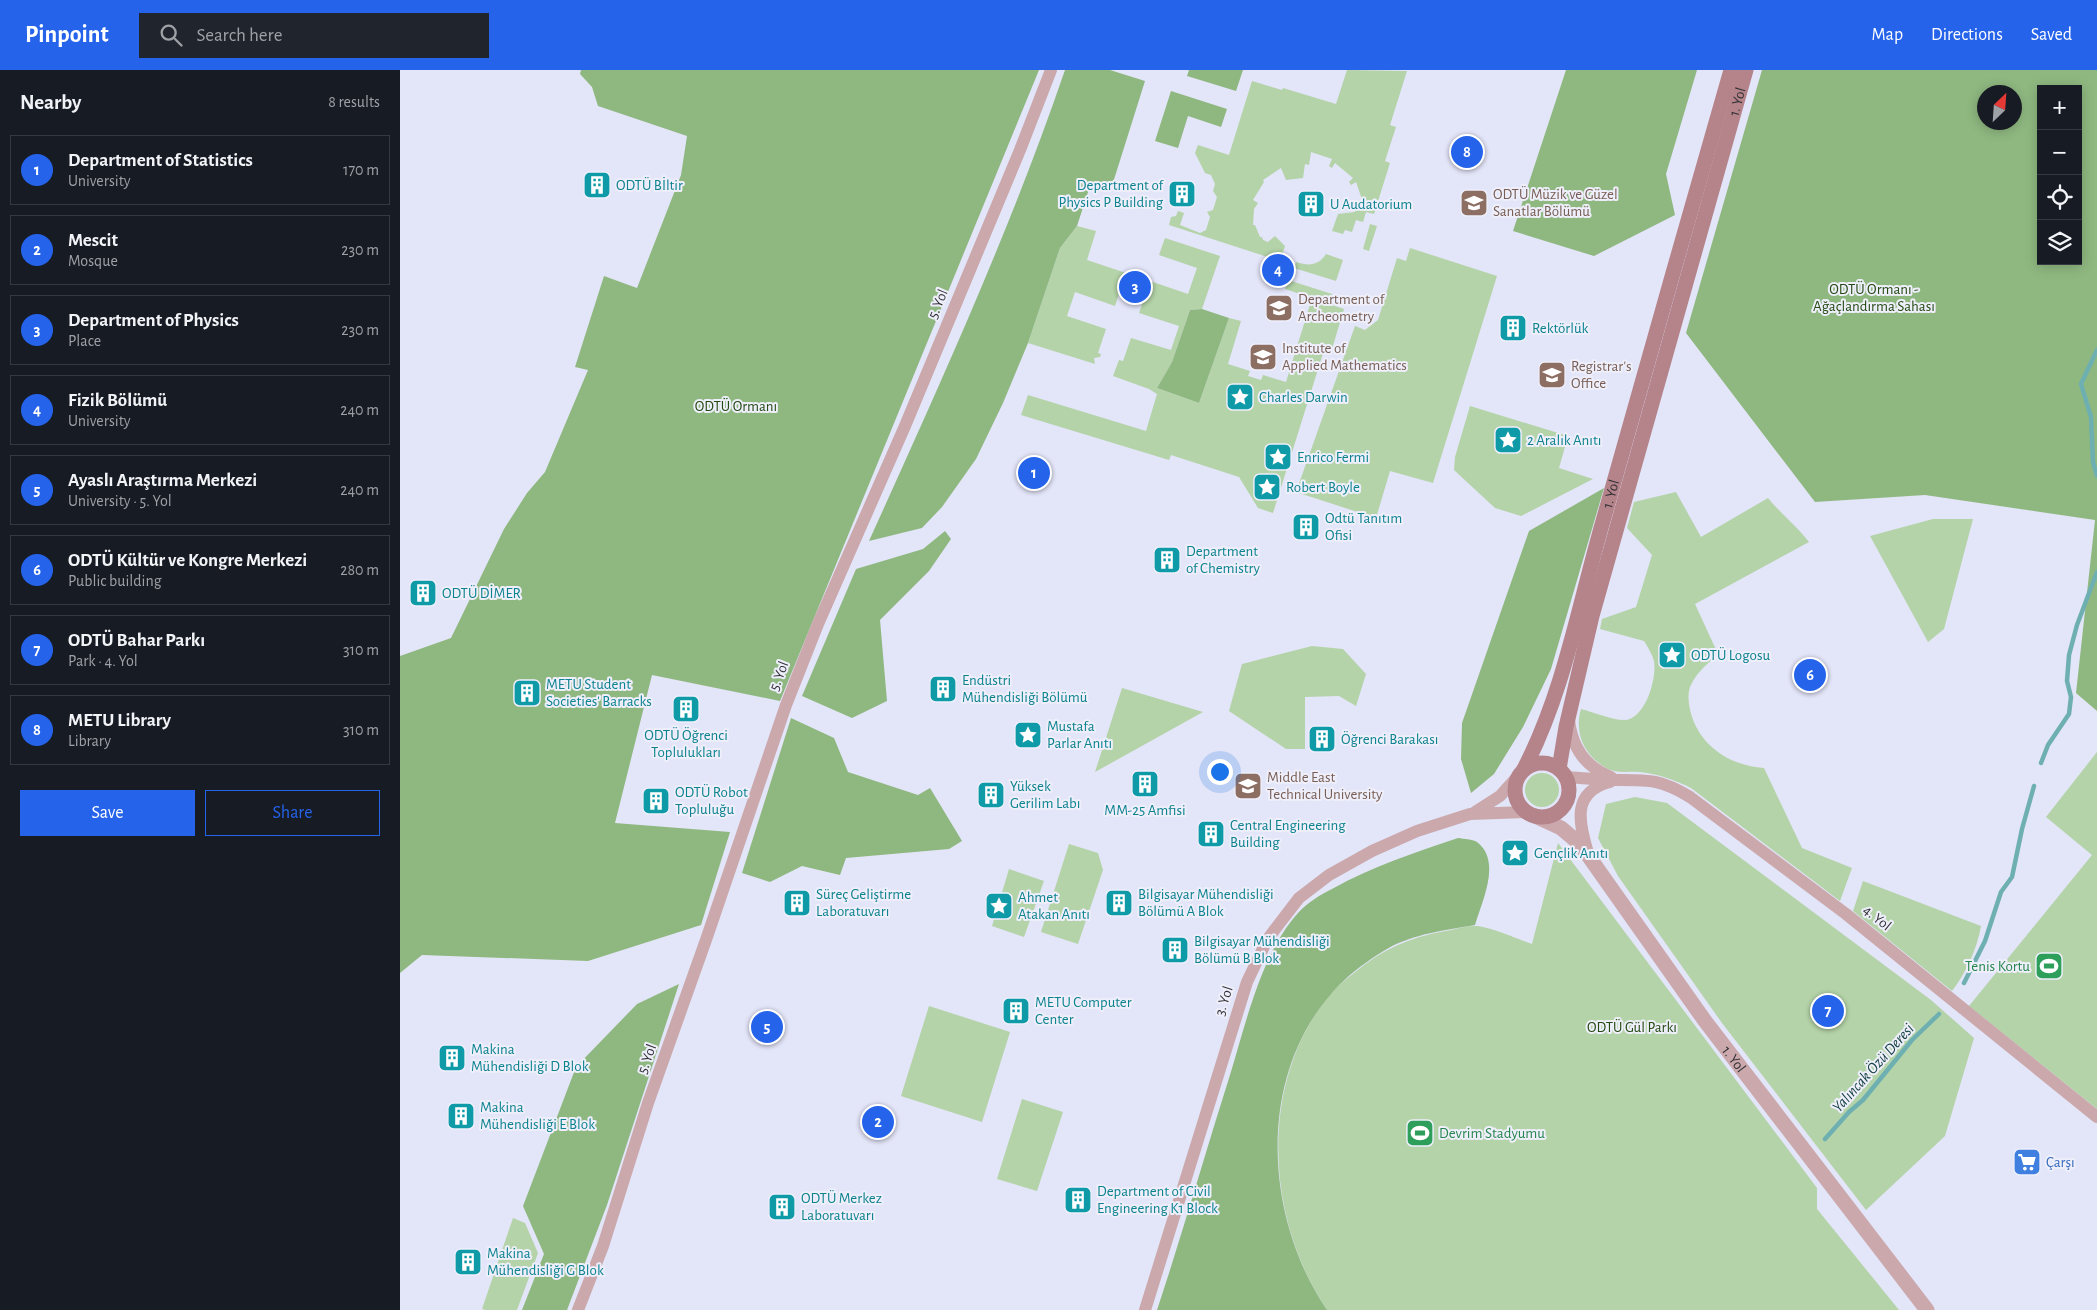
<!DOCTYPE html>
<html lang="en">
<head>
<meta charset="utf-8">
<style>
  :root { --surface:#171b24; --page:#20242c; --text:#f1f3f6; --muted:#9ea1a6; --line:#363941; --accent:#2563eb }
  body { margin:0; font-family:"Alegreya Sans",sans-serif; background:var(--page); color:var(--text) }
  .controls { position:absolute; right:15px; top:15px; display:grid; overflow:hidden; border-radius:0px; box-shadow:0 2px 12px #0003 }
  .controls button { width:45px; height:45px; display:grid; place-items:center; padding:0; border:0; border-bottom:1px solid var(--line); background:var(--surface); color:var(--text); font:25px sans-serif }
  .compass { position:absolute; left:1577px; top:15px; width:45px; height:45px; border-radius:50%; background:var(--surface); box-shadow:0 2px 12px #0003; rotate:25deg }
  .you { position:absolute; left:819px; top:701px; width:18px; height:18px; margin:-12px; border:4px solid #fff; border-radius:50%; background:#1a73e8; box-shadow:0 0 0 8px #1a73e833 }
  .badge { display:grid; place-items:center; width:32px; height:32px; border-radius:50%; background:var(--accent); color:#fff; font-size:16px; font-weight:700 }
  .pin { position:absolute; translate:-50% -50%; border:2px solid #fff; box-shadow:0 1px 5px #0006 }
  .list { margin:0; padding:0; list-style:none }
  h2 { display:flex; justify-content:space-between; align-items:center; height:65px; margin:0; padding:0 20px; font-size:21px }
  h2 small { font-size:16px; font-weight:400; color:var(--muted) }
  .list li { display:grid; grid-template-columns:32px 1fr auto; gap:15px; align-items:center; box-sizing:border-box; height:70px; margin:0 10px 10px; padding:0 10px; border:1px solid var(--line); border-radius:0px }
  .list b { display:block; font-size:19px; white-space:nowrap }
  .list p { margin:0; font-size:16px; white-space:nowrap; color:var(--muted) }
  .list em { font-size:16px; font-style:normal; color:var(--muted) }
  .actions { display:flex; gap:10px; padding:15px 20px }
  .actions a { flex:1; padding:11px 0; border:1px solid var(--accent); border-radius:0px; text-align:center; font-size:18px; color:var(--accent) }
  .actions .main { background:var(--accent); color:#fff }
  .icon { flex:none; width:28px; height:28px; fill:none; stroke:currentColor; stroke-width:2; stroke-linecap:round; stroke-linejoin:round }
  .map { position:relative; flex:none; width:1697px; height:1240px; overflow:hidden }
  header { display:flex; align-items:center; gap:30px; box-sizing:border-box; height:70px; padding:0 25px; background:var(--accent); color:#fff }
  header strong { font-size:24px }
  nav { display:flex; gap:28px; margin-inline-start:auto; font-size:18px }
  .search { width:350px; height:45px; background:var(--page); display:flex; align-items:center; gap:12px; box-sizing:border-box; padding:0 18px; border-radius:0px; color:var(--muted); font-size:19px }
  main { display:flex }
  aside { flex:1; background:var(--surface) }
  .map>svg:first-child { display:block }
</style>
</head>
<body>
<header>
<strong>Pinpoint</strong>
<div class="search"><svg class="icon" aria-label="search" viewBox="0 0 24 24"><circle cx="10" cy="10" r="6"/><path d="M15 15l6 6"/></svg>Search here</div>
<nav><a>Map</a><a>Directions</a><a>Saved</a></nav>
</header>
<main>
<aside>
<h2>Nearby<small>8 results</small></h2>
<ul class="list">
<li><span class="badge">1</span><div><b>Department of Statistics</b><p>University</p></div><em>170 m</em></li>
<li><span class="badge">2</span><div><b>Mescit</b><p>Mosque</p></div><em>230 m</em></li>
<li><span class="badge">3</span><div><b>Department of Physics</b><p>Place</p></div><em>230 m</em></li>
<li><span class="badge">4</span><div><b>Fizik Bölümü</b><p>University</p></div><em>240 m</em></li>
<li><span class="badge">5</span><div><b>Ayaslı Araştırma Merkezi</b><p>University · 5. Yol</p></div><em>240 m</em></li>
<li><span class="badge">6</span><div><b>ODTÜ Kültür ve Kongre Merkezi</b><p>Public building</p></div><em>280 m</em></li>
<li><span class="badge">7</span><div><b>ODTÜ Bahar Parkı</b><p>Park · 4. Yol</p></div><em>310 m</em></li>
<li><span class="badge">8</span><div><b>METU Library</b><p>Library</p></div><em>310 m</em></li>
</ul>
<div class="actions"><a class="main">Save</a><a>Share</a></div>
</aside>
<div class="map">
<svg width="1697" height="1240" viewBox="0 0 1697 1240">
  <rect width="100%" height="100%" fill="#eeeffb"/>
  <path fill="#e3e5f8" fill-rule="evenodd" d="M0,0H1697V1240H0ZM1641,19H1678V191H1641ZM1584,22H1614V52H1584Z"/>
  <path fill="#b4d3a8" d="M947,0L1007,1L990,55L996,57L985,91L990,93L974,144L966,142L963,152L956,150L952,162L945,160L943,164L932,161L938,144L955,142V137L964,135L956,112L951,115L949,112L953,108L935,93L932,98L929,96L932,89L911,82L909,95L905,94L903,108L886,110L881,98L863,110L864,112L853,130L858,133L854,139L853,155H855L860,167H862L863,170L868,172L875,166L885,176L880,191L769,155L771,147L776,146L778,141L784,143L780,155L800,163L806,160L810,147L807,142L813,140L817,127L813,121L815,114L811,105L805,103L795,83L798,75L829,85L852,11L882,20L883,18L936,34Z
    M970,154L977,156L969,181L963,179Z
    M677,156L696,161L687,190L726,203L715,236L675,222L667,246L706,259L698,283L701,284L700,287L694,288L695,294L628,273L660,178Z
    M765,168L820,186L802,239L790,240L772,292L757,318L799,333L829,248L841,251L828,294L850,301L848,306L861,310L863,305L886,312L912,228L885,219L888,210L932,224L929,234L944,239L932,279L925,277L873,443L858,438L839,407L771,385L769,390L621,345L628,325L746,361L757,324L749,319L713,306L719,290L723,291L731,268L771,280L779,256L739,243L750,211L788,224L797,198L759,185Z
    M1010,178L1097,206L1033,413L990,401L976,448L896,422L955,256L965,260L978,250L997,188L1006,191Z
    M926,184L943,190L936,211L894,198L896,192C909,196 918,196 926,184Z
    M1070,336L1168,366L1159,398L1193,409L1121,446L1095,438L1054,400L1055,387Z
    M1276,422L1301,467L1368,428C1381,444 1397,456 1409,472L1295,534L1318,584C1307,594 1296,603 1290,617C1287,627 1289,637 1292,647C1303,679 1333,696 1364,698L1402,778L1452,798L1440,831L1291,718C1275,710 1258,704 1240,702C1228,701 1217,704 1206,698C1184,685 1174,663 1181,639C1193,642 1214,651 1226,650C1246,647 1257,608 1254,591C1252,584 1248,577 1244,571L1200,559L1202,549L1236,537L1252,485L1227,458L1234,432Z
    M1533,449H1573L1544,559L1528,572L1470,466Z
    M912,576L943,579L966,604L956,636L939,626L905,627V679H886L829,641L842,594Z
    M722,618L803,642L695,702Z
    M1697,682V1039L1569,936L1692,785L1646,747Z
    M1125 720a17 17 0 1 1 34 0a17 17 0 1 1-34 0Z
    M1235,727L1267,733L1531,930L1574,968L1545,1066L1466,1140L1322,953L1218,806L1198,768L1206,734Z
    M1158,773L1417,1118V1139L1499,1240H927C865,1148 858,1012 930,924C938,915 949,907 959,899C988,876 1015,866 1051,860C1059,858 1067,856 1074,856C1086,855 1118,869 1132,874Z
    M669,774L698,783L703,800L678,874L641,862Z
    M609,799L644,811L624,867L592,856Z
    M1463,811L1581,856C1577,879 1566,903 1552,921L1453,841Z
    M529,936L610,962L582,1052L501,1026Z
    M622,1029L663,1042L637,1121L597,1109Z
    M113,1148L125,1153L138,1183L117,1240H86L82,1239Z"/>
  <path fill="#8fb880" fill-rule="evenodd" d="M181,0H639L380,631L252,605L215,753L330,762L301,855L188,891L22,885L0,903V586L51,568L104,459L127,423L145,402L188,300L175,297L204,206L237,218L281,105L287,66L198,36L192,17L180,4Z
    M665,0H710L745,11L711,119L691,113L677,156L660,178L628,273L603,333L576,389L542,437L522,458L469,471C539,316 610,161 665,0Z
    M789,0H843L836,21L787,6Z
    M1166,0H1297L1266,104L1275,145L1194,186L1113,161Z
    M1362,0H1697V641L1676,623L1695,450L1525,425L1415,432L1286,263ZM1641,19H1678V191H1641ZM1584,22H1614V52H1584Z
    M771,21L827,39L821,57L788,46L778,78L755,71Z
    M802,239L829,248L799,333L757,318L772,292L790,240Z
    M1204,418L1151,599L1123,657L1094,704L1071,723L1061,689L1062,653L1129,461Z
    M545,461L551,469L529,501L480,550L487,631L452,648L402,626L456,499L523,479Z
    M391,648L434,668L448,702L518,725L530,718L562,771L549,779L446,788L440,805L402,796L370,812L342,803Z
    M1058,768C1064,769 1072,769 1077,772C1102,791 1082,831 1075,855C1047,860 1012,864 987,879C969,889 944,908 931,924C856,1010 865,1149 927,1240H757C783,1162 805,1083 830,1005C846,953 861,884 898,843C908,832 920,825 932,819C973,796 1014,783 1058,768Z
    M279,914L207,1135L167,1240H122L144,1184L123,1136L176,997L237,934Z"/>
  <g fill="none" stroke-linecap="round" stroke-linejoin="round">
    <path stroke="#6eb0b1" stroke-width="4.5" d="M1697,280L1681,314L1691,347L1693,392L1697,406
      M1641,693L1648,675L1669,644L1671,627L1667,611L1669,585L1677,555L1697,502
      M1564,913L1585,871L1601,822L1612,807L1622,759L1634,716
      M1425,1069L1449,1042L1463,1030L1512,970L1539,944"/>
    <path stroke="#caa8ac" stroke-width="12" d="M1169,650C1172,677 1185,697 1211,707
      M1165,707C1183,708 1202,710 1220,710C1251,710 1262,710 1290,727L1446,844L1697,1047
      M1075,742L1100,726L1118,706
      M1188,783C1179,753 1171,722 1210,712
      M178,1240L203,1176L248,1033L307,867L386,635L418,554L505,356L620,80L651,0
      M745,1240L847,912L867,870L879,854L899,828L929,805L972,781L1017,761L1070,744L1127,742"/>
    <path stroke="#caa8ac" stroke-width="15" id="s1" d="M1135,746L1161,758L1180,774L1305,951L1527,1240"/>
    <g stroke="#b5848b" stroke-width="15">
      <circle cx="1142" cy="720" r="27"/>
      <path id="s2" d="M1124,699C1164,622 1179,534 1203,451C1245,301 1288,150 1331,0"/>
      <path id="s3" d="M1159,699L1166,657L1192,546L1346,0"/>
    </g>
  </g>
  <defs>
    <symbol id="building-square" viewBox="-11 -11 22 22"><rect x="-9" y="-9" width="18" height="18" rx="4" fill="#0f9aa8" stroke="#eeeffb"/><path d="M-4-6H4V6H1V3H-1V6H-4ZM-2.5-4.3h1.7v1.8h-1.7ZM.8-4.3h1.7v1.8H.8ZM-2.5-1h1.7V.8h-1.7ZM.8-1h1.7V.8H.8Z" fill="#fff"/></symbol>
    <symbol id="university-square" viewBox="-11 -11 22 22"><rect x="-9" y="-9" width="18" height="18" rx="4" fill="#8d6e63" stroke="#eeeffb"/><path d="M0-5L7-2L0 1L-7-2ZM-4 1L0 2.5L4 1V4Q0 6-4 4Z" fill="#fff"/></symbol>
    <symbol id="sight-square" viewBox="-11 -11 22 22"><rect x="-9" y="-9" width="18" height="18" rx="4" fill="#0f9aa8" stroke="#eeeffb"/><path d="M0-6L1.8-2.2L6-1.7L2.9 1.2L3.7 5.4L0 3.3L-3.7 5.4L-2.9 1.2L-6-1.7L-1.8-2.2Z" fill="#fff"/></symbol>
    <symbol id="stadium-square" viewBox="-11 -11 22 22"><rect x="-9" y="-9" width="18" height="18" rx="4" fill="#2e9e5b" stroke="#eeeffb"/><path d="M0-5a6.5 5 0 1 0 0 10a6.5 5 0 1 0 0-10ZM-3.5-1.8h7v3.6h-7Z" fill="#fff"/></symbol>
    <symbol id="supermarket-square" viewBox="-11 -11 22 22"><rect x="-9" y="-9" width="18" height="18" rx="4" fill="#3f7fe0" stroke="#eeeffb"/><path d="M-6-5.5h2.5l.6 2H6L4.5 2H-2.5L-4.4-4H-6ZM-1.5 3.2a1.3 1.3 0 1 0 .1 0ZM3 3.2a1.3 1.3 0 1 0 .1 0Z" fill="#fff"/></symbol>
  </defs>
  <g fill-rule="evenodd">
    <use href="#building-square" x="181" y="99" width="32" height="32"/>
    <use href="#building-square" x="766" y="108" width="32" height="32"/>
    <use href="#university-square" x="1058" y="117" width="32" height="32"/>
    <use href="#building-square" x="895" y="118" width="32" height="32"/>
    <use href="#university-square" x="863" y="222" width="32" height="32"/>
    <use href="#building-square" x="1097" y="242" width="32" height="32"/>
    <use href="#university-square" x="847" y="271" width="32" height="32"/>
    <use href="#university-square" x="1136" y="289" width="32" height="32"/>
    <use href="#sight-square" x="824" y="311" width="32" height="32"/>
    <use href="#sight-square" x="1092" y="354" width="32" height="32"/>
    <use href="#sight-square" x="862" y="371" width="32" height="32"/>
    <use href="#sight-square" x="851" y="401" width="32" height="32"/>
    <use href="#building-square" x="890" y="441" width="32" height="32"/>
    <use href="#building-square" x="751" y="474" width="32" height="32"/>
    <use href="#building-square" x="7" y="507" width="32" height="32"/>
    <use href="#sight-square" x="1256" y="569" width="32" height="32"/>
    <use href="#building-square" x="527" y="603" width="32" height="32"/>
    <use href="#building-square" x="111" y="607" width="32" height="32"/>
    <use href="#building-square" x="270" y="623" width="32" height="32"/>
    <use href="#sight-square" x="612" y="649" width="32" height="32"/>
    <use href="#building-square" x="906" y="653" width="32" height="32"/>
    <use href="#building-square" x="729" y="698" width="32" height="32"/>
    <use href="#university-square" x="832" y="700" width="32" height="32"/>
    <use href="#building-square" x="575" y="709" width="32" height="32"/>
    <use href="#building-square" x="240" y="715" width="32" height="32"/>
    <use href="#building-square" x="795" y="748" width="32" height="32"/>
    <use href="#sight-square" x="1099" y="767" width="32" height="32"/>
    <use href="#building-square" x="381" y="817" width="32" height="32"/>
    <use href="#building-square" x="703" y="817" width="32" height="32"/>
    <use href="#sight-square" x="583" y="820" width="32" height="32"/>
    <use href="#building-square" x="759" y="864" width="32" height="32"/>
    <use href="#stadium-square" x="1633" y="880" width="32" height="32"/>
    <use href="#building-square" x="600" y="925" width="32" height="32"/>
    <use href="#building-square" x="36" y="972" width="32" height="32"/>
    <use href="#building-square" x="45" y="1030" width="32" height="32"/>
    <use href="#stadium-square" x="1004" y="1047" width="32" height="32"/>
    <use href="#supermarket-square" x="1611" y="1076" width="32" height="32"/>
    <use href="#building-square" x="662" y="1114" width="32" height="32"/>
    <use href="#building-square" x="366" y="1121" width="32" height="32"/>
    <use href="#building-square" x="52" y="1176" width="32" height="32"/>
  </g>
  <g text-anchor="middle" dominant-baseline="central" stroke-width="4" stroke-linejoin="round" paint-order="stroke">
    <g font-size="15" fill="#323236" stroke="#eeeffb">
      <text stroke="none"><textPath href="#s3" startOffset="691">1. Yol</textPath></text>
      <text transform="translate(538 234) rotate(-67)">5. Yol</text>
      <text stroke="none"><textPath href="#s2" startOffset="289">1. Yol</textPath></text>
      <text transform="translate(379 606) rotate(-69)">5. Yol</text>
      <text transform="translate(1477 848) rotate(39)">4. Yol</text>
      <text transform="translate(824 931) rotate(-72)">3. Yol</text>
      <text stroke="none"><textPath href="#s1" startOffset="318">1. Yol</textPath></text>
      <text transform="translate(247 989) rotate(-70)">5. Yol</text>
    </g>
    <g font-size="15" fill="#0d838f" stroke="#eeeffb" text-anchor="start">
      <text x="216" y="115">ODTÜ Bİltir</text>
      <text x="763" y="115" text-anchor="end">Department of<tspan x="763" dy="17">Physics P Building</tspan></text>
      <text x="930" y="134">U Audatorium</text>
      <text x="1132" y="258">Rektörlük</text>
      <text x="859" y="327">Charles Darwin</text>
      <text x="1127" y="370">2 Aralık Anıtı</text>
      <text x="897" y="387">Enrico Fermi</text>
      <text x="886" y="417">Robert Boyle</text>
      <text x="925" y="448">Odtü Tanıtım<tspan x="925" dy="17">Ofisi</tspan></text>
      <text x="786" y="481">Department<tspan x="786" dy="17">of Chemistry</tspan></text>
      <text x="42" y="523">ODTÜ DİMER</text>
      <text x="1291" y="585">ODTÜ Logosu</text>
      <text x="562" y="610">Endüstri<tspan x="562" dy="17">Mühendisliği Bölümü</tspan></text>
      <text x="146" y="614">METU Student<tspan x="146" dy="17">Societies' Barracks</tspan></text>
      <text x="647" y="656">Mustafa<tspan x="647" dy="17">Parlar Anıtı</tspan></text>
      <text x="286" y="665" text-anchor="middle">ODTÜ Öğrenci<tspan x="286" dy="17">Toplulukları</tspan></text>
      <text x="941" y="669">Öğrenci Barakası</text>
      <text x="610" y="716">Yüksek<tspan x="610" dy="17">Gerilim Labı</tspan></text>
      <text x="275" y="722">ODTÜ Robot<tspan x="275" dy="17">Topluluğu</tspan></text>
      <text x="745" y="740" text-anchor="middle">MM-25 Amfisi</text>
      <text x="830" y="755">Central Engineering<tspan x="830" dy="17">Building</tspan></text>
      <text x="1134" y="783">Gençlik Anıtı</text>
      <text x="416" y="824">Süreç Geliştirme<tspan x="416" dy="17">Laboratuvarı</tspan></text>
      <text x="738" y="824">Bilgisayar Mühendisliği<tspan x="738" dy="17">Bölümü A Blok</tspan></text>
      <text x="618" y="827">Ahmet<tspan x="618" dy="17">Atakan Anıtı</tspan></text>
      <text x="794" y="871">Bilgisayar Mühendisliği<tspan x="794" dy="17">Bölümü B Blok</tspan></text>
      <text x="635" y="932">METU Computer<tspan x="635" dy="17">Center</tspan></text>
      <text x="71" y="979">Makina<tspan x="71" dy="17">Mühendisliği D Blok</tspan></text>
      <text x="80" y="1037">Makina<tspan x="80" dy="17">Mühendisliği E Blok</tspan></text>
      <text x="697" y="1121">Department of Civil<tspan x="697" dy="17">Engineering K1 Block</tspan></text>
      <text x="401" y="1128">ODTÜ Merkez<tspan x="401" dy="17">Laboratuvarı</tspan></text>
      <text x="87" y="1183">Makina<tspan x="87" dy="17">Mühendisliği G Blok</tspan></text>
    </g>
    <g font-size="15" fill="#785e54" stroke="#eeeffb" text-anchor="start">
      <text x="1093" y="124">ODTÜ Müzik ve Güzel<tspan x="1093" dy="17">Sanatlar Bölümü</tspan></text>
      <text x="898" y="229">Department of<tspan x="898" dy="17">Archeometry</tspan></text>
      <text x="882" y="278">Institute of<tspan x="882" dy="17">Applied Mathematics</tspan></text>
      <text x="1171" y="296">Registrar's<tspan x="1171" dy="17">Office</tspan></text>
      <text x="867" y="707">Middle East<tspan x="867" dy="17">Technical University</tspan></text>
    </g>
    <g font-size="15" fill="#234a11" stroke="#eeeffb">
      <text x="1474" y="219">ODTÜ Ormanı -<tspan x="1474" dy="17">Ağaçlandırma Sahası</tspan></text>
      <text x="336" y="336">ODTÜ Ormanı</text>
      <text x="1232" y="957">ODTÜ Gül Parkı</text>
    </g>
    <g font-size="15" fill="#27864d" stroke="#eeeffb" text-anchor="end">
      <text x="1630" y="896">Tenis Kortu</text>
      <text x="1039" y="1063" text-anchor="start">Devrim Stadyumu</text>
    </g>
    <g font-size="15" fill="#366cbe" stroke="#eeeffb" text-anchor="start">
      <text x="1646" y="1092">Çarşı</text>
    </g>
    <g font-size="16" font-style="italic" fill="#174343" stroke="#eeeffb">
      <text transform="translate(1473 998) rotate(-48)">Yalıncak Özü Deresi</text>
    </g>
  </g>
</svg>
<div class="controls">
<button>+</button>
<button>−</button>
<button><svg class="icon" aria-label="locate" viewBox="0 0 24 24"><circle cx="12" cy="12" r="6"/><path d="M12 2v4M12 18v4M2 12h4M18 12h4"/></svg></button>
<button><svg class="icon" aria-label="layers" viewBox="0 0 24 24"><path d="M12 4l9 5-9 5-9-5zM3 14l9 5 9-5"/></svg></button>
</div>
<svg class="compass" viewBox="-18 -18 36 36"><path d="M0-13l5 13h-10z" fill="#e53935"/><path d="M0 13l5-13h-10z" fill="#9ea1a6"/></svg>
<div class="you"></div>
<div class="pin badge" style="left:634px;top:403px">1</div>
<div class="pin badge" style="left:478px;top:1052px">2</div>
<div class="pin badge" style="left:735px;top:217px">3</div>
<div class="pin badge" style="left:878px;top:200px">4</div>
<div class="pin badge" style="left:367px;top:957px">5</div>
<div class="pin badge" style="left:1410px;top:605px">6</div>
<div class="pin badge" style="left:1428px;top:941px">7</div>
<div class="pin badge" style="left:1067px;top:82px">8</div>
</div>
</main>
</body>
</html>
